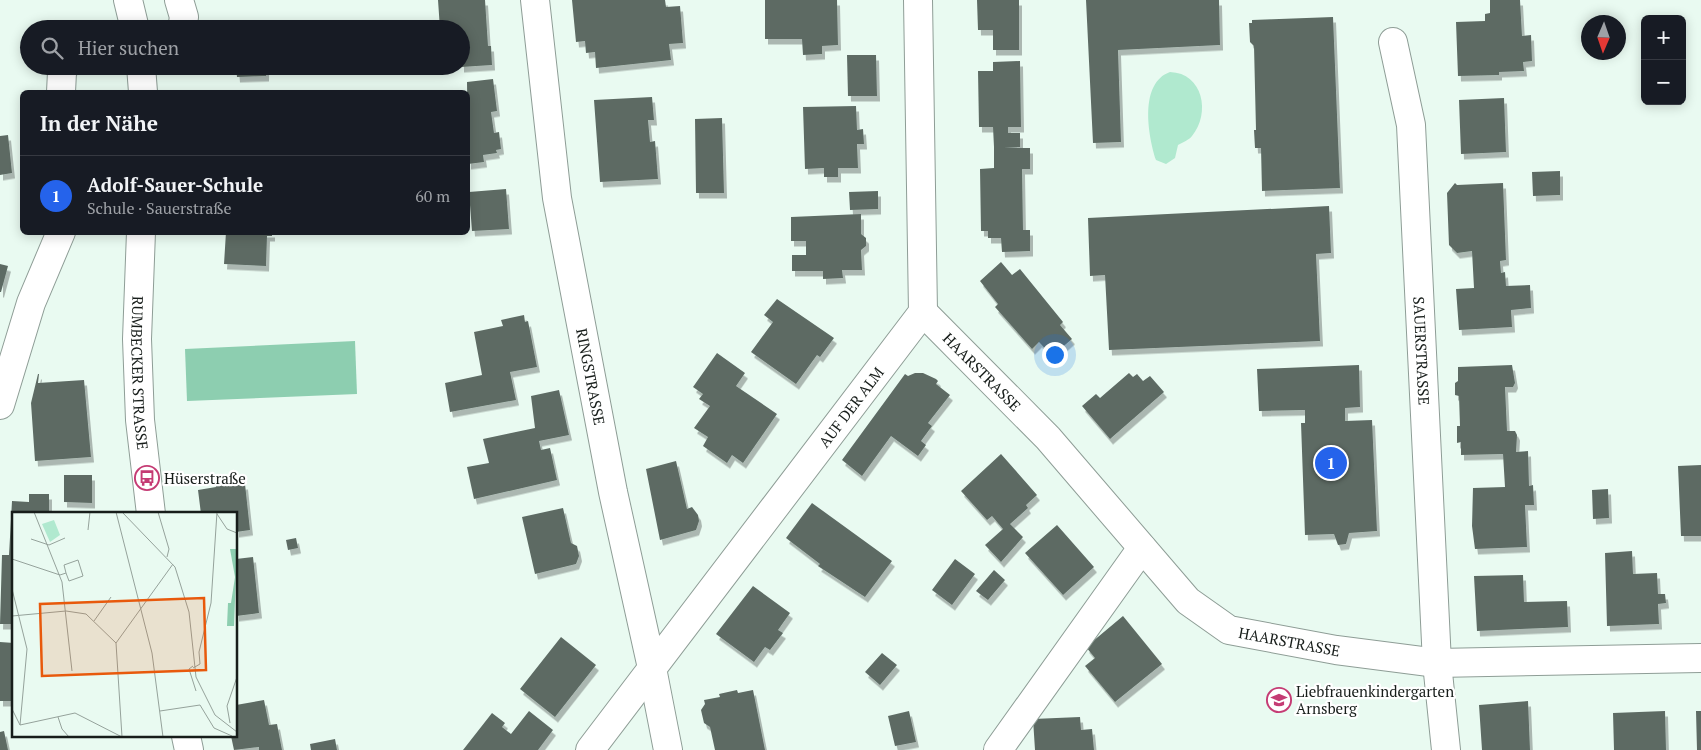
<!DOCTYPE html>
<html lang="de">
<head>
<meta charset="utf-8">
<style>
  :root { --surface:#171b24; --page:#20242c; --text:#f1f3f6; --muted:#9ea1a6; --line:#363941; --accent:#2563eb }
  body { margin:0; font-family:"PT Serif",serif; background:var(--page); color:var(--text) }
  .controls { position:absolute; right:15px; top:15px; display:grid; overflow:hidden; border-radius:8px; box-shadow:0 2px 12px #0003 }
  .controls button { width:45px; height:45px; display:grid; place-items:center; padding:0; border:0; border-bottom:1px solid var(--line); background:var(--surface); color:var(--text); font:25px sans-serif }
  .compass { position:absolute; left:1581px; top:15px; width:45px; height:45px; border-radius:50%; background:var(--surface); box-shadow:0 2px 12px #0003; rotate:182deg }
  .you { position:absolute; left:1054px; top:354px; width:18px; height:18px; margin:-12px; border:4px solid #fff; border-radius:50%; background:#1a73e8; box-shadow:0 0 0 8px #1a73e833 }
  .badge { display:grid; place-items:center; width:32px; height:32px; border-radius:50%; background:var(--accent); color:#fff; font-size:16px; font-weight:700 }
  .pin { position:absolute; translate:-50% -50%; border:2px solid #fff; box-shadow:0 1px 5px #0006 }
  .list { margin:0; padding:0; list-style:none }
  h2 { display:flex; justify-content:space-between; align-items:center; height:65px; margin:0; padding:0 20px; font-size:21px }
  h2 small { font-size:16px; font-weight:400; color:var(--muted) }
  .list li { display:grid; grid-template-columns:32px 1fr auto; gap:15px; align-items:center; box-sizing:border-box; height:80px; padding:0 20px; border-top:1px solid var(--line) }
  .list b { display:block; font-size:19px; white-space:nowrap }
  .list p { margin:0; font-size:16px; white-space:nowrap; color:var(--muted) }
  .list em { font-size:16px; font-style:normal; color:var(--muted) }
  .icon { flex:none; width:28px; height:28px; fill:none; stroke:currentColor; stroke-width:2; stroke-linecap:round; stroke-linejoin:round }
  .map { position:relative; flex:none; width:1701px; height:750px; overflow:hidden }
  .search { position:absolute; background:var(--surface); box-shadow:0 2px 12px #0003; left:20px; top:20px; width:450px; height:55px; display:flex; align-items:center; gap:12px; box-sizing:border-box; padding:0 18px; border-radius:28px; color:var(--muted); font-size:19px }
  .panel { position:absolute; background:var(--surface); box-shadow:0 2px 12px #0003; left:20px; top:90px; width:450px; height:145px; border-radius:8px }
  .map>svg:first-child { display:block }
</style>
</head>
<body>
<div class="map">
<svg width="1701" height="750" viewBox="0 0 1701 750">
  <defs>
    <filter id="shadow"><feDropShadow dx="3" dy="5.5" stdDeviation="0" flood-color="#0004"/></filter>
  </defs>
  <rect width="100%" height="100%" fill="#e9faf1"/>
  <path fill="#b0e9cf" d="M1170,72C1203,73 1211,113 1192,136C1189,140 1183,142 1178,145L1175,158L1166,164L1156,160C1148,135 1139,83 1170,72Z"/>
  <path fill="#8dceb0" d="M355,341L357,394L187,401L185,349Z"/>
  <path fill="#5d6b64" filter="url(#shadow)" d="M438,0H485L488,46H491L492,65L461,67V29H440Z
    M572,0H665L666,7L680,6L683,43L669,44L671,60L596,68L595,52L586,53L585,41L576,42Z
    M765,0H837L838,45L822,46V54L803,55L802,39H765Z
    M977,0H1019V50H993V30H978Z
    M1086,0H1219L1220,45L1118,50L1121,142L1093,143Z
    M1490,0H1520L1522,36L1531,35L1532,61L1523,62L1524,71L1499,72V75L1458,76L1456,22L1485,21V14L1490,13Z
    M1333,17L1340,188L1262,191L1261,148H1255L1254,130H1256L1254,46L1250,42L1249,23H1252V20Z
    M847,55H876L877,96H848Z
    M1020,61L1021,127H1008V133H1020V147L1004,148H1030V169H1022L1023,230H1030V251L1002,252L1001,238H988V231H981L980,169L994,168V147L993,127H979L978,71H993V62Z
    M236,66H266V76L237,77Z
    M493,79L497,111L491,112L494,133L499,132L501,149L496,150L497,153L483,155L484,162L468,164L467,82Z
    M652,97L654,120H648L650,142L655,141L658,179L600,182L594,100Z
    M1504,98L1506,152L1461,154L1459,100Z
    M856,106L857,130L863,129L864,144H857L858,168H838V177H824V168L805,169L803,107Z
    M722,118L724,193H696L695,119Z
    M8,135L12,173L0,175V136Z
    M1560,171V195L1533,196L1532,172Z
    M1455,183L1457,185L1503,183L1506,260L1500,261L1501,273L1505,272L1506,286L1530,285L1531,308L1511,310L1512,327L1459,330L1456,289L1474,288L1472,251L1457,253L1449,245L1447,193Z
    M506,189L509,229L472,231L469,192Z
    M878,191V209L850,210L849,192Z
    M1329,206L1331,253L1316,254L1320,341L1109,350L1105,275L1090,276L1088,218Z
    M861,214V234L866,238V246L861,250L862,270H842L843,278L823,279V271H792V255H806V241H791V217Z
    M226,232H272V236H267L266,266L224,264Z
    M1001,262L1012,275L1020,269L1063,322L1060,325L1072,339L1052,356L1039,342L1032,349L995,307L998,304L980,281Z
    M0,264L8,266L1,292H0Z
    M777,299L834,338L820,357L817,355L796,384L751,352L773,322L764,315Z
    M524,315L525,322L528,321L537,367L510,372L516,400L450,412L445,383L482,375L474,332L503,326L501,320Z
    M717,353L745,373L736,386L777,414L743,463L732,455L727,463L703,446L708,437L694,428L710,406L699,399L703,394L693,387Z
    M1359,365L1360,407L1345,408V421L1372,420L1377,531L1349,533L1346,544L1338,545L1334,534L1305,535L1301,423H1305V410L1259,411L1257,369Z
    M1512,365L1515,383L1513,387H1505L1507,431H1515L1517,435L1516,452L1528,451L1529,486L1533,485L1534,505H1525L1527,547L1475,549L1472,526L1473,488L1505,487L1503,454L1461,455V442L1457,443V426H1460L1459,396L1455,395V383L1458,381V367Z
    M915,373H923L936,379L938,381L936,384L950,395L928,423L932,426L921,441L926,445L918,456L891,436L862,476L842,460L905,374L908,376Z
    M1129,373L1133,377L1137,374L1143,381L1150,376L1164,392L1110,439L1082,406L1096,394L1100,398Z
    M38,374H39L38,383L84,380L91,457L35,461L31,403Z
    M559,390L569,435L539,441L541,450L550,448L557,480L474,499L467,467L489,463L483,439L535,428L531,396Z
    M1001,454L1037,495L1026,505L1028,508L1010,524L1023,537L1001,562L985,545L1003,529L992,516L987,520L961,491Z
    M676,461L687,509L692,507L698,515L699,521L696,530L660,540L646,469Z
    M1701,465V536H1681L1678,466Z
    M64,475H92V503L64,502Z
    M228,478L229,486L245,484L250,530L236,532V514H201L198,490L216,487L215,480Z
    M1608,489L1609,518L1593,519L1592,490Z
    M29,494H49V514H14V624H0L2,555H9L12,501L29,502Z
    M812,503L892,561L865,597L818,566L820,564L786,538Z
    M563,508L571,543L577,546L579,556L576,564L535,574L522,517Z
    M1057,525L1094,567L1063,595L1025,553Z
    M296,538L298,548L288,550L286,540Z
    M1632,551L1633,574L1657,573L1658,594H1665L1666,603L1658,604L1659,624L1607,626L1605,553Z
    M253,557L259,613L236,616V559Z
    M955,559L975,574L952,605L932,590Z
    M994,570L1005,580L988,600L976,591Z
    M1523,575L1524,602L1567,601L1568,627L1477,631L1474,576Z
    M753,586L790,613L778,630L783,633L770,650L765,647L754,662L716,634Z
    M1123,616L1162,664L1115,702L1085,666L1095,658L1086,647Z
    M561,637L596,665L555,717L520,689Z
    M0,642L14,643V701H0Z
    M882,653L897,665L880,685L865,672Z
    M737,690L738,693L753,690L765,750H715L710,727L704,723L701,710L705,704L704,700L720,697L719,694Z
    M264,700L269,725L277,724L282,750H259V747L234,750L231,736H236V705Z
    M1528,701L1530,750H1482L1479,705Z
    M529,711L553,730L538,750H463L492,713L505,723L502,727L511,734Z
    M909,711L916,742L895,746L888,716Z
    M1665,711L1666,750H1614L1613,713Z
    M1696,711H1701V750H1697Z
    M1080,717L1081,730L1092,729L1094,750H1035L1033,719Z
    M4,731L8,750H0V732Z
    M335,739L337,750H311L310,744Z"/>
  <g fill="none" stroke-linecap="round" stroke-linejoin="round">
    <defs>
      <g id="minor">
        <path d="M128,0L135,29"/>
        <path d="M179,0L184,17L182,29"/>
        <path id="s1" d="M535,0L557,198L613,492L652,668L668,750"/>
        <path id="s2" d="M1393,42L1411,125L1437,663L1446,750"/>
        <path d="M141,66L143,92"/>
        <path d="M61,92L62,72L65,66"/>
        <path id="s3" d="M141,232L137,339L140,420L151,514"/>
        <path id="s4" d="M923,312L1048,438L1188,601L1229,630L1336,650L1437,663L1701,658"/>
        <path d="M0,405L31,303L61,232"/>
        <path d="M186,736L189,750"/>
        <path id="s5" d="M590,750L923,312L918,0"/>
        <path d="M998,750L1142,548"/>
      </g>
    </defs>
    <use href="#minor" stroke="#8e9d96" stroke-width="30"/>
    <use href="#minor" stroke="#fff" stroke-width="28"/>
  </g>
  <defs>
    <symbol id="bus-ring" viewBox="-11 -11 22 22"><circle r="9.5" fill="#fff" stroke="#c53b74" stroke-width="1.5"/><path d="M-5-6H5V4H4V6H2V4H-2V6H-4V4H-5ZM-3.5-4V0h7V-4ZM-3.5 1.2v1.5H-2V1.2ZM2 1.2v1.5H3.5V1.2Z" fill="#c53b74"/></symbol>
    <symbol id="school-ring" viewBox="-11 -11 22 22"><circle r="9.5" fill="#fff" stroke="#c53b74" stroke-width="1.5"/><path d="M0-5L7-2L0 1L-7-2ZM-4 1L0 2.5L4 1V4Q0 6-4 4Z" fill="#c53b74"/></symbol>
  </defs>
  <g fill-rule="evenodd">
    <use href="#bus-ring" x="133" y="464" width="28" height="28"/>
    <use href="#school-ring" x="1265" y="686" width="28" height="28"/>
  </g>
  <g text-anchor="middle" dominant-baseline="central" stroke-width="4.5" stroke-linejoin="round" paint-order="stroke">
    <g font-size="15" fill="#171d1a" stroke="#fff">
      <text stroke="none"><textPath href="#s2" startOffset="311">SAUERSTRASSE</textPath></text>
      <text stroke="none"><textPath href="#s4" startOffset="84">HAARSTRASSE</textPath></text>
      <text stroke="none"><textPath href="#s3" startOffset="141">RUMBECKER STRASSE</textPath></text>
      <text stroke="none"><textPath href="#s1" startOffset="381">RINGSTRASSE</textPath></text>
      <text stroke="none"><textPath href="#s5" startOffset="431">AUF DER ALM</textPath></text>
      <text stroke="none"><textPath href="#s4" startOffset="504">HAARSTRASSE</textPath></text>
    </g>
    <g font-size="15" fill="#171d1a" stroke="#fff" text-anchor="start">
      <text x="164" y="478">Hüserstraße</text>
      <text x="1296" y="691">Liebfrauenkindergarten<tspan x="1296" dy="17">Arnsberg</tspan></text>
    </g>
  </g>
  <g transform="translate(12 512)">
    <rect width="225" height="225" fill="#e9faf1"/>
    <path d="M42,8L48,23L38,30L30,12Z" fill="#b0e9cf"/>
    <path d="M218,37H225L222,114H215L216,91H219L223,65Z" fill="#8dceb0"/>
    <path fill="none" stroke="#95a29b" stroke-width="1" d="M22,0L50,70L60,159M104,0L140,141L151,225M110,0L163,55L177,100L184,165L203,203L225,220M146,0L157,37L155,45M205,2L215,17L225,21M76,18L78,0M19,27L37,33L53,26M0,47L48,63M48,63L54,61L57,69L71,64L66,48L52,53L54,61M0,77L15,137L8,213M0,104L54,99L74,102L104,131M82,109L99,85M181,154L177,157L184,179M181,156L188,152L187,140L199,91L205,0M0,197L8,213M148,199L188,193L202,216L220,224M46,205L50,217L57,225M218,211L215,194L225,165M8,213L63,201L110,225M110,225L104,131L161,52"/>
    <path fill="#e8590c" fill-opacity="0.15" stroke="#e8590c" stroke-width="2.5" d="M192,86L194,158L30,164L28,92Z"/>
    <rect width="225" height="225" fill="none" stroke="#171d1a" stroke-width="2.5"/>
  </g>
</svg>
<div class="controls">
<button>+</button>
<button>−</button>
</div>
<svg class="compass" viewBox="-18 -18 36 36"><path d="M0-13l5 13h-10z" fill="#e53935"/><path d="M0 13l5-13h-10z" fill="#9ea1a6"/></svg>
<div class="you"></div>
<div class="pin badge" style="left:1331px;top:463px">1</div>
<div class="search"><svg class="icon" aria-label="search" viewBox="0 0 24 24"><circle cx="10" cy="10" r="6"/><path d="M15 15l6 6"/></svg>Hier suchen</div>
<section class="panel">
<h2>In der Nähe<small></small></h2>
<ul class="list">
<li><span class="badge">1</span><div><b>Adolf-Sauer-Schule</b><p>Schule · Sauerstraße</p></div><em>60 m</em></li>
</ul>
</section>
</div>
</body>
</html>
